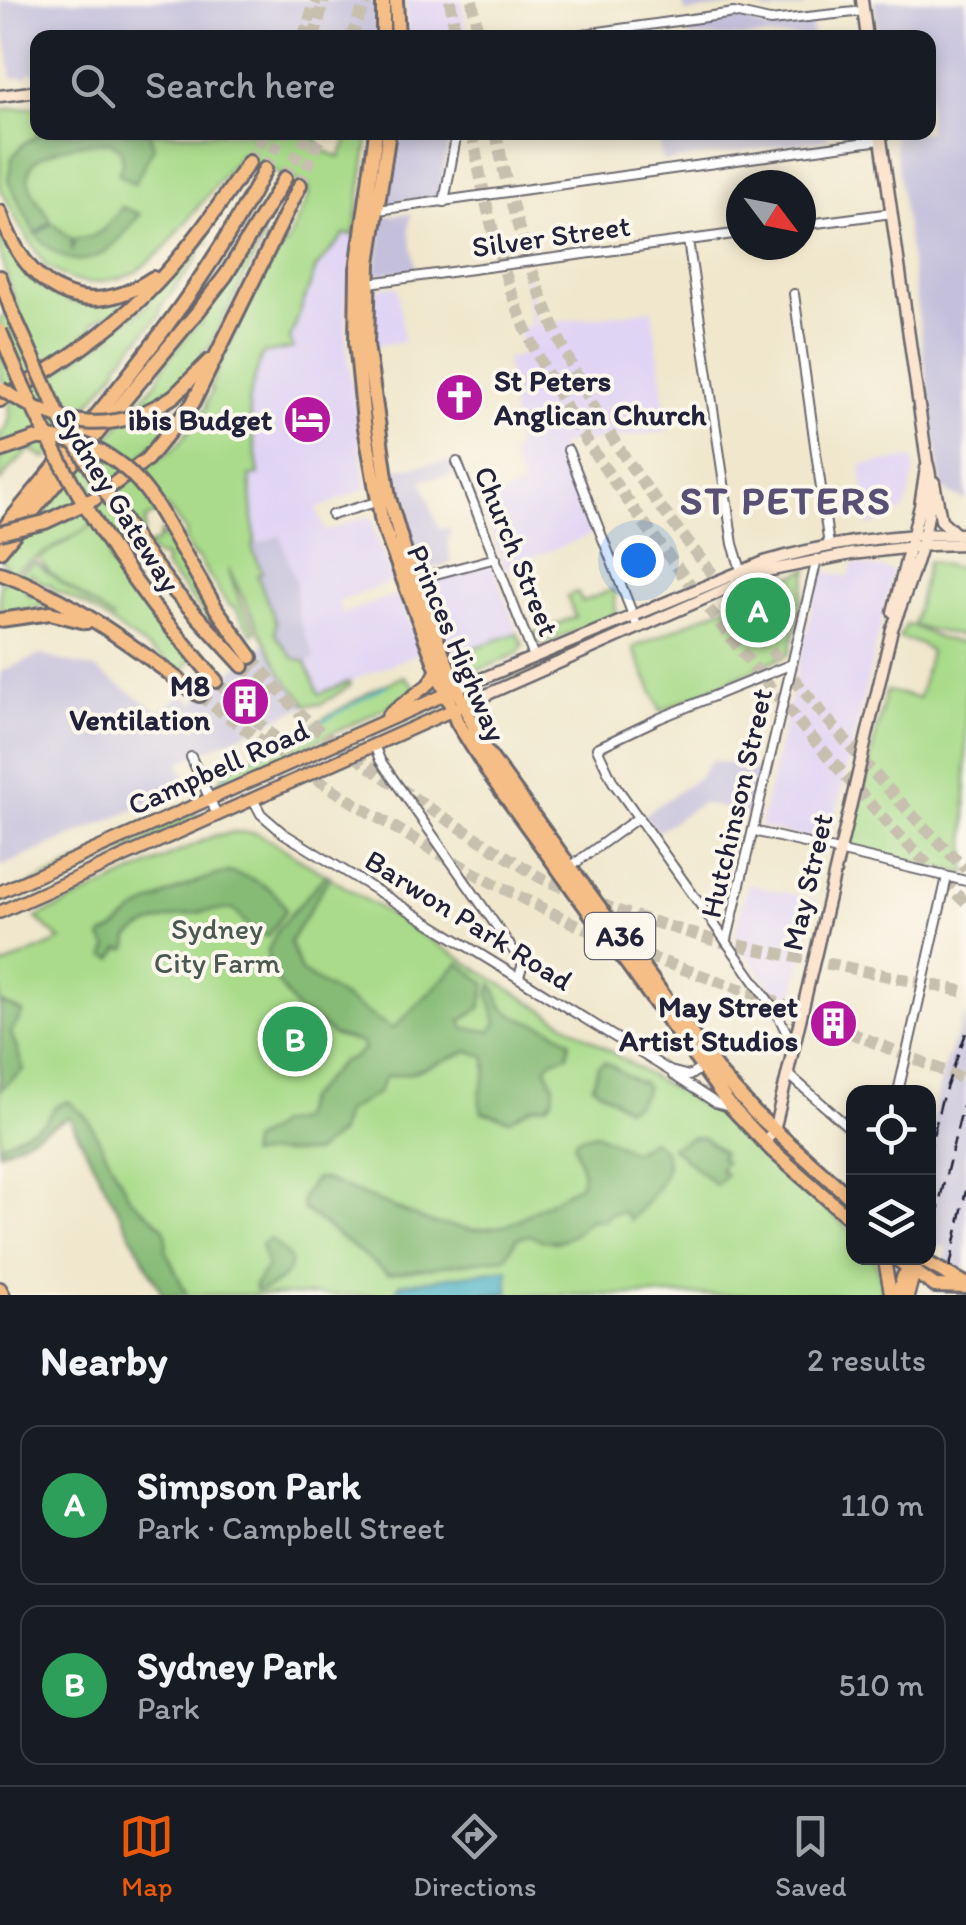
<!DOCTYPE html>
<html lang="en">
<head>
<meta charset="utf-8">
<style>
  :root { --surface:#171b24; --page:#20242c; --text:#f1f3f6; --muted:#9ea1a6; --line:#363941; --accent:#ea580c }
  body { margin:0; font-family:Itim,sans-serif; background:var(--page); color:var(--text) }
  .controls { position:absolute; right:30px; bottom:30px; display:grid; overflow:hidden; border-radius:20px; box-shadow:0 5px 15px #0003 }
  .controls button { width:90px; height:90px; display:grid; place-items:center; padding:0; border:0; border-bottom:2px solid var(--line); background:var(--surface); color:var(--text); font:50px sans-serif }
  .compass { position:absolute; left:726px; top:170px; width:90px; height:90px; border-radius:50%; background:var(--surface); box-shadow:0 5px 15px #0003; rotate:122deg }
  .you { position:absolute; left:638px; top:560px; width:35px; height:35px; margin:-25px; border:8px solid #fff; border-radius:50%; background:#1a73e8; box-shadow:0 0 0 15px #1a73e833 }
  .badge { display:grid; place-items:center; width:65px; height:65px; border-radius:50%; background:var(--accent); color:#fff; font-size:32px; font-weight:700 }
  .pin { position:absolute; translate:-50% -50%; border:5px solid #fff; box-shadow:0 2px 10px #0006 }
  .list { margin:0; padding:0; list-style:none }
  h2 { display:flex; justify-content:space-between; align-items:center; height:130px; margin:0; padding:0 40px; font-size:42px }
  h2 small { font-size:32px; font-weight:400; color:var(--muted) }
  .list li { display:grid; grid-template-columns:65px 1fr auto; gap:30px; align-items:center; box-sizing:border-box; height:160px; margin:0 20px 20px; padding:0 20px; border:2px solid var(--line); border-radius:20px }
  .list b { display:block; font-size:38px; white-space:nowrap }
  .list p { margin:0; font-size:32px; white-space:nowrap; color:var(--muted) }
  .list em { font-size:32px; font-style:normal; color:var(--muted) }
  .icon { flex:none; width:55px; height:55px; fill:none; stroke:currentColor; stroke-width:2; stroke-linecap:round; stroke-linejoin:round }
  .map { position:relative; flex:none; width:966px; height:1295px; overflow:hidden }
  .search { position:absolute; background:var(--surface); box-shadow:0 5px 15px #0003; left:30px; right:30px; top:30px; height:110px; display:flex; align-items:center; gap:25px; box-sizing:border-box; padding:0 35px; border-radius:20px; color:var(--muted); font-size:38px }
  .sheet { height:490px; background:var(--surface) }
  nav { display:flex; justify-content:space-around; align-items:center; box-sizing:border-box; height:140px; border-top:2px solid var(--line); background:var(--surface); font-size:28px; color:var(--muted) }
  nav a { display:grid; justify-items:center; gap:5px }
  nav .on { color:var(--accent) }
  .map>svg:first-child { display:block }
</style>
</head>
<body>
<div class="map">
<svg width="966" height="1295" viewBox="0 0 966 1295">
  <rect width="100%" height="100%" fill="#fbf7ec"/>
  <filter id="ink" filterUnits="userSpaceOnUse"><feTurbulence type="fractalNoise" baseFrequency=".01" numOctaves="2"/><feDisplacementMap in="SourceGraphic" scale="20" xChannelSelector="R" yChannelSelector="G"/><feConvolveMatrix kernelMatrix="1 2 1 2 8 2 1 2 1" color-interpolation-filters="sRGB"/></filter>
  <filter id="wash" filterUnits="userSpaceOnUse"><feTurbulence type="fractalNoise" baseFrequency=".0048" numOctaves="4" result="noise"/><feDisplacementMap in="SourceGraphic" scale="40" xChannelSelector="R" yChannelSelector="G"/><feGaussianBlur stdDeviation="2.25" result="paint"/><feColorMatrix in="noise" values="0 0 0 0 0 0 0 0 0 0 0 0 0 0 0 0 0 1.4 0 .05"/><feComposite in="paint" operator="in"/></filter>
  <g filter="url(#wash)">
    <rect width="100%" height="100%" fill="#f0e7cc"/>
    <path fill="#e0d4f4" d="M406,0H462L467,37H408Z
      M345,234L354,235L346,294V343L366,488L317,509L326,532L365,517L373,519L376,538L393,581L338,602L343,614L398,594L421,652L319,694L306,662L314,658L298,617L296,583L280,535L255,544L250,475H259L248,401L262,354L290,339L316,268Z
      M523,268H527L537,325L652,309L669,431L559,445L593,534L505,568L479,503L523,486L510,453L516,451L506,359L523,356L519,327L531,325Z
      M394,286L398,289L404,342L374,346V293L378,288Z
      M913,458L915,470L905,510L868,527L861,465Z
      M853,563L893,571L829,844L760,827L821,570L849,577Z
      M489,565L493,567L517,633L451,654L423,586L426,580Z
      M747,884L816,900L790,1013L734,938Z"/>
    <path fill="#c4c0db" d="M0,0H375L376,33L374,38H38L37,74L29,72V77L12,78Z
      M683,0H807V3L804,7L769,12L750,4L685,13Z
      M874,0H966V500L948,493L942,487L893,133L928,132V38L879,37Z
      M739,17L768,30L811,24L813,37H689L687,25Z
      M399,133H450L439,194L434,198L390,204L387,202Z
      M827,133L828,139L662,162L658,133Z
      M411,213L409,229L416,269L375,274L384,216Z
      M449,461L455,474L422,480L439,529L449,528L451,536L447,538L451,563L419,572L407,542L394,469Z
      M280,535L296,583L298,617L315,658L306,662L293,658L274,634L276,622L257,575L262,573L252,546Z
      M266,643L282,674L307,705L180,762L187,787L0,867V672L40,655L95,669L160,712L182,694L194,703Z
      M712,760L762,771L752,815L701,803L657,832L644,815L698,778Z
      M966,1012V1274L945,1264L948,1247L929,1245L928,1135L945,1064Z"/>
    <path fill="#a9db8a" stroke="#667e62" stroke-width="2.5" d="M37,107L38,132L288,134L314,136L322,150L340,157L350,133H369L354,235L345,234L316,268L290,339L293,348L262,354L248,401L259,475L250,476L255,544L252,547L262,573L257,575L276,623L275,634L293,658L306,662L319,694L349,682L350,686L321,704L307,705L282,674L228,568L240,602L256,631L252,634L235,608L228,605L197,557L193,556L185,540L186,531L167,507L146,519L143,535C131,546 115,548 108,561L129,586V592L191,660L184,670L176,668L87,606L55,590L50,584H43L31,573L25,580L26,594L31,596L34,591L58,604L56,607L41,606L0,615V584L36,562L48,573L114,620L50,573L39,558L106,517L0,579L6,565L1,561L79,471L99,459L110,436L158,380L165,364L195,326L201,324V319L257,248L262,237L265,238C243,278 228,311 207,351H203L200,362L195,363L190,373L171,390L177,400L169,407L177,418L96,505L111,499C118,484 162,458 176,447C189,435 193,418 207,407L206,403L212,391L210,387C223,358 272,251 287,244L309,195L308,187L240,155L164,249L136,272L121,278L89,283L71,280L46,266L20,226L0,187V110Z
      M0,225C15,277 61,316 117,301L123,307L94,322L91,325L93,328L44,367L51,375L58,374L60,370L112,335L115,328L147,306L153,295L187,261L203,240L208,243H204L196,261L161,306L159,316L119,362L118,368L46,459L30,449C20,462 8,467 0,483V434C17,421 7,404 7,385L0,379V317L18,310L0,255Z
      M161,532L222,628L219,631L164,566L166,560L163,557L155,556L148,546L158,541Z
      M928,561L966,570V637L913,626L938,638L966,644V874L850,848L886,691L919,698L930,651L921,644L899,638L907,624L913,626Z
      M808,569L789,654L661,711L633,648Z
      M614,589L616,615L543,644L537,642L533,634L575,617L567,596L577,592L582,602Z
      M517,633L523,645L518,653C497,662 462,686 453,655Z
      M404,676L416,688L392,705L224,785L216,784L234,764L283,742L373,690Z
      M194,811L197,816L189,822L40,889L22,894L20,889Z
      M235,832L256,833L271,841L655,1079L725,1118L853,1233L854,1258H874L882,1282V1295H163L69,1117L0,1152V967L61,940L36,918L213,836Z"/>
    <path fill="#86bb76" stroke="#546e58" stroke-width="2.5" d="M149,132L154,147L134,184L118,173L122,165L121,149L111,142C87,142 16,149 30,186C34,198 45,210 51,221L35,234L8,180L12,158L23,144L42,133Z
      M122,207L140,214C111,255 78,283 36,235L52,223L72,239V252L74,239C99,240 108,225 122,207Z
      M228,872C252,877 277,888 286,910L267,937L251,929L233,909C204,911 150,917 129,938L128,949H119L113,959L105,956L108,948L101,939L104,934C120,930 123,918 137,911C165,894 196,880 228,872Z
      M326,874L330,876L290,942L301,971L393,1029L459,963L486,983L481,1008L461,1021L464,1028L491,1031L497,1023L489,996L492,984C499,991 498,1006 507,1011C528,1025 548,1022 570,1041L568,1055L552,1060L546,1067L554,1086L553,1099L547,1105L532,1107L510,1120L482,1112C473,1084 492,1084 485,1056L469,1051L411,1073L385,1077L378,1093L345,1112L339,1133L315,1153H268L249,1156L251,1142L278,1124L298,1120L306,1100L314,1091L342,1061L351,1059L364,1049L362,1043L332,1035L313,1018L299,1013L268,968V950L278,929Z
      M0,1002L23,1012L11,1033L24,1069L0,1090Z
      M604,1062C618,1067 627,1080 643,1083L646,1088C642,1099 637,1105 626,1108L593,1086L598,1066Z
      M68,1101L88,1119L130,1198L163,1227L167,1237L166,1251L187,1295H163L69,1117L0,1152V1145L45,1122L55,1107Z
      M596,1133L633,1152L651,1140C690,1159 647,1202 630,1220L624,1212L609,1214L605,1220H589C572,1239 555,1250 530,1235L517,1238L506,1257L388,1274L303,1209L302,1197L315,1179H324L432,1223L475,1230L508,1225L579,1185L583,1173L574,1144L577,1138Z
      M693,1137L704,1138L723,1153L720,1157L725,1161L720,1168L726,1174L716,1185L671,1147Z
      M270,1239C275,1244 286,1251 289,1258C296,1273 270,1290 256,1291L254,1286L267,1267L261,1244Z"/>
    <path fill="#44b0c2" stroke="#33697e" stroke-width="2.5" d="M508,1269V1293L394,1295L400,1284Z"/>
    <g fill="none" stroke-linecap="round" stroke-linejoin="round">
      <path stroke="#44b0c2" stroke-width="2.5" d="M225,777L234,765L293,738L387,685"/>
    </g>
  </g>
  <g filter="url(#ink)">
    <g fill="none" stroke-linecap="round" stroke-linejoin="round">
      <path stroke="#c7c0af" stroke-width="12" stroke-dasharray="12 6" stroke-linecap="butt" d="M450,0L456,38
        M472,0L479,38
        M303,38L316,0
        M314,38L324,0
        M351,38L366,0
        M472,132C483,194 497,257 520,315C558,410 619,490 680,571C768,689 860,800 966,903
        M496,132C515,235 549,333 603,423C643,489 695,550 742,612C811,703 884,790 966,869
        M249,162L266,132
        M265,169L283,132
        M285,178L309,132
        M300,185L322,132
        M251,657L301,715L323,734L424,805L541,878L615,910L713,940L966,992
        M243,666L275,694
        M216,681L298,760
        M199,695C326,792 465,875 612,941
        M630,950L768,999L966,1080"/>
      <defs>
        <path id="street" d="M556,38L734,13L770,21L864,11
          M444,202L457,132
          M378,210L881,140
          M801,225L892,213
          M688,240L733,544L741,570
          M369,283L741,233
          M794,294L829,546
          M568,450L638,628
          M457,462L534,657
          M332,515L380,501
          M413,580L496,558
          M792,664L660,718L597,748L613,782L777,1013L793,1046
          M374,745L380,760L523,964L519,976
          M191,757L217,815
          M253,799L261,814L283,833L670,1071L689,1076L703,1067
          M753,831L966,881
          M570,867L639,817
          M727,939L817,559
          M787,1073L854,1132
          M673,1075L716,1103L729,1107
          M898,1092L947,877"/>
        <path id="secondary" d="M862,0L867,38
          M0,96L38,91
          M934,482L941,520L955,533
          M893,612L920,506L926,468
          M457,689L764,562C828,543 899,533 966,534
          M463,705L767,571L851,554L931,545L966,544
          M764,1142L774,1131L892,629C908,587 942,505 927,462L880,132"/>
        <path id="primary" d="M388,715L430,683L437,670
          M0,892L453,691
          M0,912L457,708
          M884,1258L891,1295
          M0,1288L4,1295
          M898,1295L903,1276L913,1263
          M908,1295L916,1265"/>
        <path id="highway" d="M396,0L398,38
          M383,38V0
          M376,132L357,269L356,342L364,422L382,523L457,722L490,775L731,1107L773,1151L854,1222
          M389,132L369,263L367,344L389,498L413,580L457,689L484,748L721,1075L755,1113L854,1201
          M0,212C24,285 82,326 153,278
          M0,277L11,309
          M174,396L209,361
          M0,400C50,370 103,337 144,296C185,256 217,209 249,162
          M0,451L37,438
          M94,499L147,459L193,403L300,185
          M161,513L217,610L251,657
          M0,533C94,417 197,304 265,169
          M139,545L176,593L243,666
          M0,551L199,310L226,275L285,178
          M117,556L154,607L216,681
          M0,573C73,600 136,648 199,695
          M0,620L50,613L86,622
          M895,1258L935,1286L966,1287
          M918,1258L966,1284"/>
      </defs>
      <use href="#street" stroke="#6a676e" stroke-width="12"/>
      <use href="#secondary" stroke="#6a676e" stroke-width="15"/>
      <use href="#primary" stroke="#6a676e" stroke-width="16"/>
      <use href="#highway" stroke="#6a676e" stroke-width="18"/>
      <use href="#street" stroke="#fff" stroke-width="8"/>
      <use href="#secondary" stroke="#fbe5cf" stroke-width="10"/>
      <use href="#primary" stroke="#f6be87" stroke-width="11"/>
      <use href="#highway" stroke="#f6be87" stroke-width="12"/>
      <path stroke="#22223b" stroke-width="2.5" stroke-dasharray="15 8" stroke-linecap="butt" d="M928,1157L941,1102L966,1033
        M933,1243L941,1195L966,1093
        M950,1267L966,1190"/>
      <defs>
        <path id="highway-bridge" d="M11,309L61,420L139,545
          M0,331C31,411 70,484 117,556
          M1,389C62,427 111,438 174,396
          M40,438C95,438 134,466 161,513
          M0,533L45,522L94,499"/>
      </defs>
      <use href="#highway-bridge" stroke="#6a676e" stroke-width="18" stroke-linecap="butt"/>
      <use href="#highway-bridge" stroke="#f6be87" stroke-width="12"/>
    </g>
  </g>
  <defs>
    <symbol id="church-disc" viewBox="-11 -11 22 22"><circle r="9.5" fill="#b5179e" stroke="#fbf7ec"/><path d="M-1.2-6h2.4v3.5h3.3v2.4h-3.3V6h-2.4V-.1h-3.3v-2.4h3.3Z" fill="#fff"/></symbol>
    <symbol id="hotel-disc" viewBox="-11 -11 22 22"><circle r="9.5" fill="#b5179e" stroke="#fbf7ec"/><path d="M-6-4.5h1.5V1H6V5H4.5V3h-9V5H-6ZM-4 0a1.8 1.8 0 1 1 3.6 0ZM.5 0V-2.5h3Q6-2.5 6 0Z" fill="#fff"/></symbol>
    <symbol id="building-disc" viewBox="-11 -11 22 22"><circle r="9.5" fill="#b5179e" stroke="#fbf7ec"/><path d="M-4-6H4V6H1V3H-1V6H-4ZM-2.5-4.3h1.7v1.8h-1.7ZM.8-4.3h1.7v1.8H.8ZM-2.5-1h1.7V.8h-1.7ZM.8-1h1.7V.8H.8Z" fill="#fff"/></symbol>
  </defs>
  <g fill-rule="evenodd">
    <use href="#church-disc" x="432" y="370" width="55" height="55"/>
    <use href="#hotel-disc" x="280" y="392" width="55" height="55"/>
    <use href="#building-disc" x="218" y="674" width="55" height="55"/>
    <use href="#building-disc" x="806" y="996" width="55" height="55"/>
  </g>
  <g text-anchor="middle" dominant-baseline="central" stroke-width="8" stroke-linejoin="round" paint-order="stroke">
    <rect fill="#fbf7ec" stroke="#636270" stroke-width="2.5" x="585" y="913" width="70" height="46" rx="8"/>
    <g font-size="28" font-weight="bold" fill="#22223b">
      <text x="620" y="936">A36</text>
    </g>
    <g font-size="30" fill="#22223b" stroke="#fbf7ec">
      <text transform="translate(551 236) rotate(-8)">Silver Street</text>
      <text transform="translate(118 500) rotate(58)">Sydney Gateway</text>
      <text transform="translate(517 551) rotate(68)">Church Street</text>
      <text transform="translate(457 643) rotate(67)">Princes Highway</text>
      <text transform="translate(218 767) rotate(-24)">Campbell Road</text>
      <text transform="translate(736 803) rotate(-77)">Hutchinson Street</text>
      <text transform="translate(807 882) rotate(-77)">May Street</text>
      <text transform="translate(469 920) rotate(32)">Barwon Park Road</text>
    </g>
    <g font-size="30" font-weight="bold" fill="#22223b" stroke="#fbf7ec" text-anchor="end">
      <text x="494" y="380" text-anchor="start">St Peters<tspan x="494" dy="34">Anglican Church</tspan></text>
      <text x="272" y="419">ibis Budget</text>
      <text x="210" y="685">M8<tspan x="210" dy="34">Ventilation</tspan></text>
      <text x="798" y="1006">May Street<tspan x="798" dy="34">Artist Studios</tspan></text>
    </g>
    <g font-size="30" fill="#4a5a53" stroke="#fbf7ec">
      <text x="217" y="928">Sydney<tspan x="217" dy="34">City Farm</tspan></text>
    </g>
    <g font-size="40" font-weight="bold" letter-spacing="2.5" fill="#585075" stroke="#fbf7ec">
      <text x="786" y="500">ST PETERS</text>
    </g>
  </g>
</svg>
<div class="controls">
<button><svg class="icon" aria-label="locate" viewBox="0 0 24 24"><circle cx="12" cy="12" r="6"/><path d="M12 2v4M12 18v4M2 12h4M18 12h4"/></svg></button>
<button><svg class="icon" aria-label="layers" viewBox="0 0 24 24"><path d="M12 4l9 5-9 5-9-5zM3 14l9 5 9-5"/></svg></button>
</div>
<svg class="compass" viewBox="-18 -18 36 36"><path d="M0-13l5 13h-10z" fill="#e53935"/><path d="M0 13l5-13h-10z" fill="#9ea1a6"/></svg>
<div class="you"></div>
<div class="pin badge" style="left:758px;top:610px;background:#2e9e5b">A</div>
<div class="pin badge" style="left:295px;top:1039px;background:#2e9e5b">B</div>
<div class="search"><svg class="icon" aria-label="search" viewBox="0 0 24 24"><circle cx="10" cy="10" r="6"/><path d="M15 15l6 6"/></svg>Search here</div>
</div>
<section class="sheet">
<h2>Nearby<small>2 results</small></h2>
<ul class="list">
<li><span class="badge" style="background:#2e9e5b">A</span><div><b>Simpson Park</b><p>Park · Campbell Street</p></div><em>110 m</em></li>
<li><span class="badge" style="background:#2e9e5b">B</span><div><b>Sydney Park</b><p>Park</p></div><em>510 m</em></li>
</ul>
</section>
<nav>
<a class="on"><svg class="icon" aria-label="map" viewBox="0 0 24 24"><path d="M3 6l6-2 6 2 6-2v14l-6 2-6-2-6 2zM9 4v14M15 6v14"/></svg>Map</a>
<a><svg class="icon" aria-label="directions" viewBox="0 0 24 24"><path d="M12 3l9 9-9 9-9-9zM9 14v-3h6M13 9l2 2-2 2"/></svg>Directions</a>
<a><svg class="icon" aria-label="saved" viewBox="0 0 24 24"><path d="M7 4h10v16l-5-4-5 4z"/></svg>Saved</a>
</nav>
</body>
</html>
